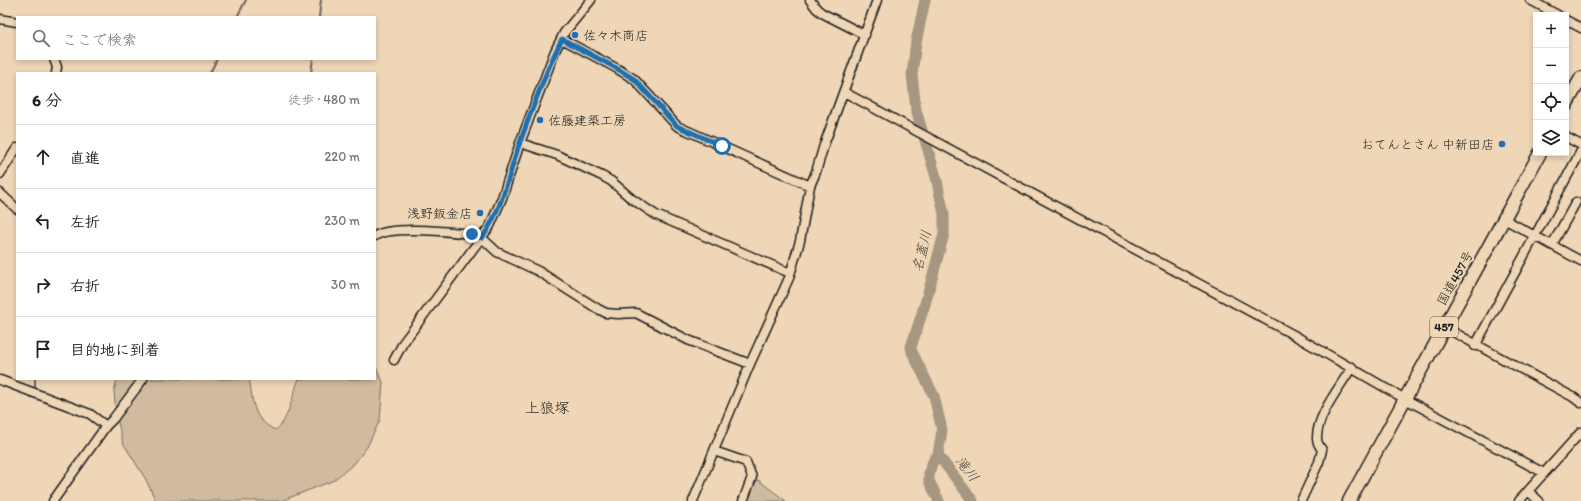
<!DOCTYPE html>
<html lang="ja">
<head>
<meta charset="utf-8">
<style>
  :root { --surface:#fff; --page:#f2f2f2; --text:#202124; --muted:#757577; --line:#e0e0e0 }
  body { margin:0; font-family:Itim,"Klee One",sans-serif; background:var(--page); color:var(--text) }
  .controls { position:absolute; right:12px; top:12px; display:grid; overflow:hidden; border-radius:0px; box-shadow:0 2px 6px #0003 }
  .controls button { width:36px; height:36px; display:grid; place-items:center; padding:0; border:0; border-bottom:1px solid var(--line); background:var(--surface); color:var(--text); font:20px sans-serif }
  .stop { position:absolute; width:12px; height:12px; margin:-9px; border:3px solid #1f6fb2; border-radius:50%; background:#fff }
  .stop.end { background:#1f6fb2; border-color:#fff; box-shadow:0 1px 4px #0008 }
  .list { margin:0; padding:0; list-style:none }
  h2 { display:flex; justify-content:space-between; align-items:center; height:52px; margin:0; padding:0 16px; font-size:17px }
  h2 small { font-size:13px; font-weight:400; color:var(--muted) }
  .list li { display:grid; grid-template-columns:26px 1fr auto; gap:12px; align-items:center; box-sizing:border-box; height:64px; padding:0 16px; border-top:1px solid var(--line) }
  .list b { display:block; font-size:15px; white-space:nowrap }
  .list em { font-size:13px; font-style:normal; color:var(--muted) }
  .icon { flex:none; width:22px; height:22px; fill:none; stroke:currentColor; stroke-width:2; stroke-linecap:round; stroke-linejoin:round }
  .map { position:relative; flex:none; width:1581px; height:501px; overflow:hidden }
  .search { position:absolute; background:var(--surface); box-shadow:0 2px 6px #0003; left:16px; top:16px; width:360px; height:44px; display:flex; align-items:center; gap:10px; box-sizing:border-box; padding:0 14px; border-radius:0px; color:var(--muted); font-size:15px }
  .panel { position:absolute; background:var(--surface); box-shadow:0 2px 6px #0003; left:16px; top:72px; width:360px; height:308px; border-radius:0px }
  .map>svg:first-child { display:block }
</style>
</head>
<body>
<div class="map">
<svg width="1581" height="501" viewBox="0 0 1581 501">
  <rect width="100%" height="100%" fill="#eed6b6"/>
  <filter id="ink" filterUnits="userSpaceOnUse"><feTurbulence type="fractalNoise" baseFrequency=".025" numOctaves="2"/><feDisplacementMap in="SourceGraphic" scale="8" xChannelSelector="R" yChannelSelector="G"/><feConvolveMatrix kernelMatrix="1 2 1 2 8 2 1 2 1" color-interpolation-filters="sRGB"/></filter>
  <g filter="url(#ink)">
    <path fill="#d0bba0" stroke="#766c5e" d="M375,365L383,382L380,420L367,447L354,464L332,481L281,501H156L145,478L123,443L116,414L114,391L117,379H249C254,403 251,418 275,430C288,424 293,392 299,379H375Z
      M758,480L786,501H746L752,483L754,484Z"/>
    <g fill="none" stroke-linecap="round" stroke-linejoin="round">
      <path stroke="#6f6559" stroke-width="2" d="M237,17L246,0
        M319,17L321,0
        M210,73L217,59
        M311,73L313,59
        M35,379V387"/>
      <path stroke="#a69682" stroke-width="11" d="M925,0L916,42L912,75L916,110L936,177L944,214V234L925,304L911,347L912,352L934,396L942,430L938,455L934,459L929,472V481L939,501
        M938,455L973,501"/>
      <defs>
        <path id="minor" d="M810,0L817,9L822,13L865,35
          M1530,0L1558,15
          M0,19L17,22
          M1566,20L1581,28
          M562,39L616,68L634,79L677,126L810,186
          M54,59L57,67L56,73
          M844,92L1292,334L1405,399L1544,473
          M1566,137L1581,145
          M520,143L557,155L602,176L611,181L632,199L656,215L790,273
          M0,174L17,148
          M0,193L17,209
          M1504,219L1581,261
          M375,236C391,225 451,232 472,234L482,238L497,252L538,271L598,309L606,313L618,314L636,313L688,340L750,364
          M1552,245L1576,202
          M1444,327L1573,397L1581,403
          M1475,346L1581,151
          M394,360L403,343L490,226L502,198L520,143L555,51L564,33L591,0
          M0,380L90,414L106,426
          M714,451L746,462L752,477L743,501
          M1528,491L1539,501
          M53,501L106,426L113,419L143,379
          M693,501L750,364L789,278L800,241L810,186L816,172L824,145L877,0
          M1301,501L1319,462L1322,450C1320,447 1317,443 1317,439C1316,416 1340,387 1352,367
          M1519,501L1581,432"/>
        <path id="highway" d="M1566,105L1581,78
          M1349,501L1540,153"/>
      </defs>
      <use href="#minor" stroke="#1c1c1c" stroke-width="11"/>
      <use href="#highway" stroke="#1c1c1c" stroke-width="15"/>
      <use href="#minor" stroke="#eed6b6" stroke-width="8"/>
      <use href="#highway" stroke="#eed6b6" stroke-width="12"/>
    </g>
  </g>
  <g fill="none" stroke-linecap="round" stroke-linejoin="round" filter="url(#ink)">
    <path stroke="#1f6fb2" stroke-width="5" d="M472,234L482,238C502,210 509,174 520,142C533,107 545,72 562,39L616,68L634,79L677,126L722,146"/>
  </g>
  <g fill="#1f6fb2" stroke="#eed6b6" stroke-width="1.5">
    <circle cx="575" cy="35" r="4"/>
    <circle cx="540" cy="120" r="4"/>
    <circle cx="1502" cy="144" r="4"/>
    <circle cx="480" cy="213" r="4"/>
  </g>
  <g text-anchor="middle" dominant-baseline="central" stroke-width="4" stroke-linejoin="round" paint-order="stroke">
    <rect fill="#eed6b6" stroke="#5b544a" stroke-width="1" x="1430" y="317" width="28" height="20" rx="3"/>
    <g font-size="12" font-weight="bold" fill="#1c1c1c">
      <text x="1444" y="327">457</text>
    </g>
    <g font-size="13" fill="#1c1c1c" stroke="#eed6b6" text-anchor="start">
      <text x="583" y="35">佐々木商店</text>
      <text x="548" y="120">佐藤建築工房</text>
      <text x="1494" y="144" text-anchor="end">おてんとさん 中新田店</text>
      <text x="472" y="213" text-anchor="end">浅野鈑金店</text>
    </g>
    <g font-size="13" fill="#1c1c1c" stroke="#eed6b6">
      <text transform="translate(1455 278) rotate(-61)">国道457号</text>
    </g>
    <g font-size="14" font-style="italic" fill="#4c4740" stroke="#eed6b6">
      <text transform="translate(922 251) rotate(-76)">名蓋川</text>
      <text transform="translate(967 469) rotate(52)">滝川</text>
    </g>
    <g font-size="15" fill="#1c1c1c" stroke="#eed6b6">
      <text x="547" y="408">上狼塚</text>
    </g>
  </g>
</svg>
<div class="controls">
<button>+</button>
<button>−</button>
<button><svg class="icon" aria-label="locate" viewBox="0 0 24 24"><circle cx="12" cy="12" r="6"/><path d="M12 2v4M12 18v4M2 12h4M18 12h4"/></svg></button>
<button><svg class="icon" aria-label="layers" viewBox="0 0 24 24"><path d="M12 4l9 5-9 5-9-5zM3 14l9 5 9-5"/></svg></button>
</div>
<div class="stop" style="left:722px;top:146px"></div>
<div class="stop end" style="left:472px;top:234px"></div>
<div class="search"><svg class="icon" aria-label="search" viewBox="0 0 24 24"><circle cx="10" cy="10" r="6"/><path d="M15 15l6 6"/></svg>ここで検索</div>
<section class="panel">
<h2>6 分<small>徒歩 · 480 m</small></h2>
<ul class="list">
<li><svg class="icon" aria-label="ahead" viewBox="0 0 24 24"><path d="M12 20V5M6 11l6-6 6 6"/></svg><div><b>直進</b></div><em>220 m</em></li>
<li><svg class="icon" aria-label="left" viewBox="0 0 24 24"><path d="M17 20v-9H6M10 6l-5 5 5 5"/></svg><div><b>左折</b></div><em>230 m</em></li>
<li><svg class="icon" aria-label="right" viewBox="0 0 24 24"><path d="M7 20v-9h11M14 6l5 5-5 5"/></svg><div><b>右折</b></div><em>30 m</em></li>
<li><svg class="icon" aria-label="arrive" viewBox="0 0 24 24"><path d="M6 21V4h12l-3 4 3 4H6"/></svg><div><b>目的地に到着</b></div></li>
</ul>
</section>
</div>
</body>
</html>
